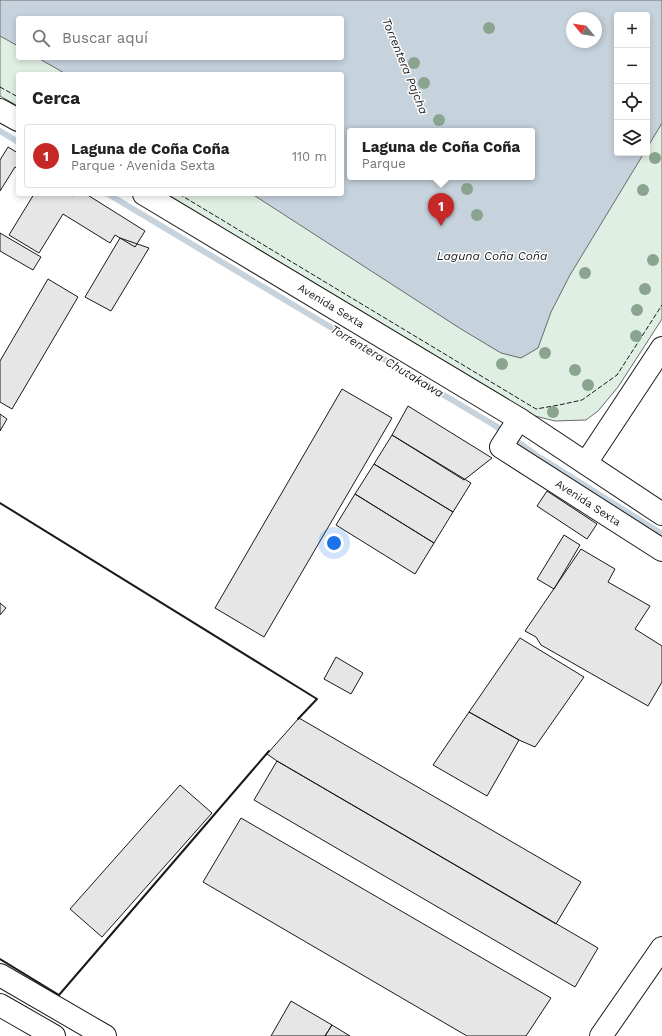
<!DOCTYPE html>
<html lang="es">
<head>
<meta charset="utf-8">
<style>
  :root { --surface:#fff; --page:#f6f6f6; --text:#222; --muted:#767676; --line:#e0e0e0; --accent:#c62828 }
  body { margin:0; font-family:"Work Sans",sans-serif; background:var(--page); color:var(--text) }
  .controls { position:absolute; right:12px; top:12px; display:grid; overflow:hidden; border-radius:4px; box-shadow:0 2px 6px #0003 }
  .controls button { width:36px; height:36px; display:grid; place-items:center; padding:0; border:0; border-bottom:1px solid var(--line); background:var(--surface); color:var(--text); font:20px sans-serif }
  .compass { position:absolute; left:566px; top:12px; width:36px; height:36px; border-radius:50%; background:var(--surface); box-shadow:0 2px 6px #0003; rotate:300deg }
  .you { position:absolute; left:334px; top:543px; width:14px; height:14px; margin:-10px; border:3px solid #fff; border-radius:50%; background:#1a73e8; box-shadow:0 0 0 6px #1a73e833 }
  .badge { display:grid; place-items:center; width:26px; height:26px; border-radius:50%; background:var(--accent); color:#fff; font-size:13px; font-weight:700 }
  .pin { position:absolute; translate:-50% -33px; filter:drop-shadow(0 1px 2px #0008) }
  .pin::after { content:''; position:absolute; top:21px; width:14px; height:12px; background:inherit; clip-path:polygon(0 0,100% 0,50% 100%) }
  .popup { position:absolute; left:347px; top:128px; width:188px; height:52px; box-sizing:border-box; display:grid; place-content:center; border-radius:4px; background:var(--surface); filter:drop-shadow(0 1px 3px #0005); font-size:13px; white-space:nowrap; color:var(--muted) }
  .popup b { font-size:15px; color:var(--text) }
  .popup::after { content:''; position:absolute; left:50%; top:100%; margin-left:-8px; border:8px solid transparent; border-top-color:var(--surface) }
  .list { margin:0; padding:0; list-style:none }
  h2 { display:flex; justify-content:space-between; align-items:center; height:52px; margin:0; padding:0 16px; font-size:17px }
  h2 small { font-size:13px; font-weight:400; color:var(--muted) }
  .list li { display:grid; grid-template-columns:26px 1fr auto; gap:12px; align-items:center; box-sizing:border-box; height:64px; margin:0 8px 8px; padding:0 8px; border:1px solid var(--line); border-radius:4px }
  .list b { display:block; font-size:15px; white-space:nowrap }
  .list p { margin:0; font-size:13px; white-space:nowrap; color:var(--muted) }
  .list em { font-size:13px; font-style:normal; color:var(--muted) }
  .icon { flex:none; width:22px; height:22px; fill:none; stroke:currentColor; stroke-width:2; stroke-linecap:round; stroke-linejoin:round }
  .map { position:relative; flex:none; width:662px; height:1036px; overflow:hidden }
  .search { position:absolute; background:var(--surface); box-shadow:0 2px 6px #0003; left:16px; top:16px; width:328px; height:44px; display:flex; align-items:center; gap:10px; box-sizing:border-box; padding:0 14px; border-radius:4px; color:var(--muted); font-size:15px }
  .panel { position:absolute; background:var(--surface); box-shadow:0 2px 6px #0003; left:16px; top:72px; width:328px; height:124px; border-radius:4px }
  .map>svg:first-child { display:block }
</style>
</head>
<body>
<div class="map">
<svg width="662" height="1036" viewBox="0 0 662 1036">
  <rect width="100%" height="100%" fill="#fff"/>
  <path fill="#e0efe3" stroke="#6a6a6a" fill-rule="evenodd" d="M0,0H662V319L618,387L598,411L586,420L555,421L535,416L167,194H342V74H18V106L0,96ZM617,15H647V153H617ZM18,18H342V58H18ZM572,18H596V42H572ZM350,131H532V177H350Z"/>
  <path fill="#c6d2dc" stroke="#6a6a6a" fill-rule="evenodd" d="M0,0H662V123L647,148V15H617V153H644L570,275L551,312L538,348L521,358L501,353L461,329L252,194H342V74H66L38,58H342V18H18V46L0,36ZM572,18H596V42H572ZM350,131H532V177H350Z"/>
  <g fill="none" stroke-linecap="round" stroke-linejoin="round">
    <path stroke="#c6d2dc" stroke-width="6" d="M0,131L18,142
      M108,194L494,425L536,455L662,534"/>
  </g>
  <path fill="#e6e6e6" stroke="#1a1a1a" d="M8,147L18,153V169L15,167L0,191V160Z
    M34,194H70L73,196L74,194H86L145,231L135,247L115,235L110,243L63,214L39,253L9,235Z
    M0,233L41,257L33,270L0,251Z
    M120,238L149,248L111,311L85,297Z
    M48,279L78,297L12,409L0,402V361Z
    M342,389L392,418L264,637L215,608Z
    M408,406L492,458L464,480L392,435Z
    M0,414L7,419L0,431Z
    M392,435L471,483L453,512L374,464Z
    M374,464L453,512L434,543L355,494Z
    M547,491L597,524L587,539L537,506Z
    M355,494L434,543L415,574L336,525Z
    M564,535L580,545L554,589L537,579Z
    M581,549L615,569L608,582L650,606L635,629L662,646V682L648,706L541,645L536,637L525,631Z
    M0,603L6,608L0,615Z
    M520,638L584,677L535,747L519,740L469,712Z
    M336,657L363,673L351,694L324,679Z
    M469,712L519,740L487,796L433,765Z
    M299,718L581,882L556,924L277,761L267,754Z
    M277,761L598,948L575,987L254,800Z
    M180,785L212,813L102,937L70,909Z
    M241,818L551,998L526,1036H467L203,882Z
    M291,1001L332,1025L325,1036H271Z
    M332,1025L350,1036H325Z"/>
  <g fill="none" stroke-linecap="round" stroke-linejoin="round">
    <defs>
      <path id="minor" d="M519,419L501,447L662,550
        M586,463L662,348
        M0,975L105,1036
        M0,1005L54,1036
        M601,1036L662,948"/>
      <path id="major" d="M0,110L18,120
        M144,194L519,419L662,514"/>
    </defs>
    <use href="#minor" stroke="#1a1a1a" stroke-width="24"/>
    <use href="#major" stroke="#1a1a1a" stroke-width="24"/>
    <use href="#minor" stroke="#fff" stroke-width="22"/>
    <use href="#major" stroke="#fff" stroke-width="22"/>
    <path stroke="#1a1a1a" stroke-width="1" stroke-dasharray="5 2" stroke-linecap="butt" d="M0,87L18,97
      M179,194L536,409L559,405L582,400L617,375L662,305"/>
    <path stroke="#1a1a1a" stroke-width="2" d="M0,503L317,699L298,719
      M0,959L59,995L269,751"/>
  </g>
  <g fill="#8aa48f">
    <circle cx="489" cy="28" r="6"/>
    <circle cx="414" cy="63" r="6"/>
    <circle cx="424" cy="83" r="6"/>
    <circle cx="439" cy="120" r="6"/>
    <circle cx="655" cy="158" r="6"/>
    <circle cx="467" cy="189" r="6"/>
    <circle cx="643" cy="190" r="6"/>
    <circle cx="477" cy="215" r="6"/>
    <circle cx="653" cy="260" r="6"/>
    <circle cx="585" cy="273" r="6"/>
    <circle cx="645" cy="289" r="6"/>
    <circle cx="637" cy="310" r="6"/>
    <circle cx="636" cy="336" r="6"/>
    <circle cx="545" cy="353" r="6"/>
    <circle cx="502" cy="364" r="6"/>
    <circle cx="575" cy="370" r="6"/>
    <circle cx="588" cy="385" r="6"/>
    <circle cx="553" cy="412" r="6"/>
  </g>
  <g text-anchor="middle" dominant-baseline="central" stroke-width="3" stroke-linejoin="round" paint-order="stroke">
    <g font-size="11" fill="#1a1a1a" stroke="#fff">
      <text transform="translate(331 306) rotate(31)">Avenida Sexta</text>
      <text transform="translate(588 503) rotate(33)">Avenida Sexta</text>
    </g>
    <g font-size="12" font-style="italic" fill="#1a1a1a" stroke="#fff">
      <text transform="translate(405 66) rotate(68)">Torrentera Pajcha</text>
      <text x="492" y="256">Laguna Coña Coña</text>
      <text transform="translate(387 361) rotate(31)">Torrentera Chutakawa</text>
    </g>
  </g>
</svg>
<div class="controls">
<button>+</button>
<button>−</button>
<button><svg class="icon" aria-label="locate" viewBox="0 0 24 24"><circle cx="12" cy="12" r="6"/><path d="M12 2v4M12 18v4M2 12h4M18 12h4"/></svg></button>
<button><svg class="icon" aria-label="layers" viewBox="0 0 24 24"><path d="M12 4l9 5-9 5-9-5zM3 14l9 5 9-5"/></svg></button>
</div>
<svg class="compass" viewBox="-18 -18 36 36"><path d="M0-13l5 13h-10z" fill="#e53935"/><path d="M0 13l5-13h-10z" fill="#767676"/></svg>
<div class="you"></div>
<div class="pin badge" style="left:441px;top:226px">1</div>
<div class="popup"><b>Laguna de Coña Coña</b>Parque</div>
<div class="search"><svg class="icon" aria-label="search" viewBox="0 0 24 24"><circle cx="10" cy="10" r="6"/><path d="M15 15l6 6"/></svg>Buscar aquí</div>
<section class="panel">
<h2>Cerca<small></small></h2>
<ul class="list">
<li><span class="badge">1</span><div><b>Laguna de Coña Coña</b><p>Parque · Avenida Sexta</p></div><em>110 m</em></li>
</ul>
</section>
</div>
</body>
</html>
